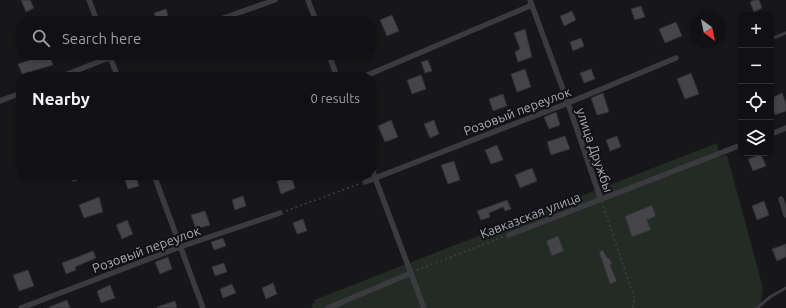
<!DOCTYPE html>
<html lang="en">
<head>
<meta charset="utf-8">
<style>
  :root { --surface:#111113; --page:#1e1f21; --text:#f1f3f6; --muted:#9c9da0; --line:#303133 }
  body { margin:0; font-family:Ubuntu,sans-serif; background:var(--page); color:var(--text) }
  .controls { position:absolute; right:12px; top:12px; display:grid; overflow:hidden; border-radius:8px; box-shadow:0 2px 6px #0003 }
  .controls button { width:36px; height:36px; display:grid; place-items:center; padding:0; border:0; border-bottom:1px solid var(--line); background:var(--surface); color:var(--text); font:20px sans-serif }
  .compass { position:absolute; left:690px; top:12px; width:36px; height:36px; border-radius:50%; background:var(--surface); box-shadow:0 2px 6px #0003; rotate:147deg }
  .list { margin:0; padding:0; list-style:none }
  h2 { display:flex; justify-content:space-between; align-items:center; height:52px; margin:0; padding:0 16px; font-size:17px }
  h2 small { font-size:13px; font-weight:400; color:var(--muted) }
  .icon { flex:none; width:22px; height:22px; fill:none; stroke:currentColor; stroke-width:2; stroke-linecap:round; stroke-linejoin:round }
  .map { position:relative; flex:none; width:786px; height:308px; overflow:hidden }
  .search { position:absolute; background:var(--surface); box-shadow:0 2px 6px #0003; left:16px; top:16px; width:360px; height:44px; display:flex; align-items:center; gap:10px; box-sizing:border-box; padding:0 14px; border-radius:16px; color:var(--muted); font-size:15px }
  .panel { position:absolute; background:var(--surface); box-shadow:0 2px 6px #0003; left:16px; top:72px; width:360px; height:108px; border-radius:16px }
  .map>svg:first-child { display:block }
</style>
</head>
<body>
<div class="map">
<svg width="786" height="308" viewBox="0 0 786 308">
  <rect width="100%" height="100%" fill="#171719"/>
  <path fill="#232b25" d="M717,143L720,157L727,155L763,288L760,308H313L311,304L315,303L314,300Z"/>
  <path fill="#444449" stroke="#313134" d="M21,0H30L34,8L26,12Z
    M754,0H759L762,8L754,12L750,2Z
    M641,6L645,17L635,20L631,9Z
    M166,9L169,19L157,21L154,13Z
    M572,11L576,20L564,26L560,16Z
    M392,15L399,31L387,36L380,20Z
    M676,22L682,36L665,43L659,29Z
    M525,29L532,57L518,62L515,52L520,49L514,33Z
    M581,38L584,46L573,51L570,42Z
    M38,55H49L53,65L22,74L18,64L36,58L35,56Z
    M428,60L432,71L425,73L421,62Z
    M525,69L531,87L517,92L511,74Z
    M591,69L595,79L584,83L580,73Z
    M691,73L699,94L685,99L677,79Z
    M421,75L426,89L412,94L407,80Z
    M603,93L609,112L597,115L591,98Z
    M782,93L786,103V111L775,115L771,104V98Z
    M503,94L507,106L493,111L489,99Z
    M556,112L560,125L549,129L544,117Z
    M391,120L398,137L385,142L378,126Z
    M434,120L439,134L430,138L424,124Z
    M565,136L570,149L551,155L547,142Z
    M617,136L621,147L610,151L606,140Z
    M497,145L503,160L491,164L485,150Z
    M761,154L766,166L753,171L748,159Z
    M454,161L460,180L448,184L441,165Z
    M532,168L537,181L520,188L515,175Z
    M291,176L295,188L281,194L277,181Z
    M136,177L139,186L128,189L125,180Z
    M243,196L246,206L235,210L232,200Z
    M99,197L103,212L84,218L79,205Z
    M507,200L511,209L505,211L503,207L489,213L490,217L481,220L477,211Z
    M764,201L769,215L757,220L752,206Z
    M652,205L656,216L647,220L651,230L632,237L625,216Z
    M205,211L210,225L196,229L191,215Z
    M303,219L307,231L297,234L293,223Z
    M127,220L133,234L122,239L116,225Z
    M558,236L564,251L552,256L546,241Z
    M223,238L226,246L214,250L211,242Z
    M786,244V257L777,261L772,249Z
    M603,250L607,258H609L612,264L610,265L617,281L610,284L599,252Z
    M93,251L96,258L75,267L76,270L66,274L62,263Z
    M168,257L172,269L160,274L155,262Z
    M224,263L227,272L215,276L212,267Z
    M28,270L34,286L19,291L13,275Z
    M273,283L277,294L266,299L262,288Z
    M232,284L236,293L223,298L220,289Z
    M110,285L115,298L101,303L97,291Z
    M67,300L70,308H47Z
    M175,301L177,308H157V307Z"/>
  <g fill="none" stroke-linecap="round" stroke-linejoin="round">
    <path stroke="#3e3f44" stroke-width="1.5" stroke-dasharray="2 3" stroke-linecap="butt" d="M603,206L635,300L632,308
      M286,211L359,184
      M417,270L503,237"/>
    <path stroke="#3a3a3f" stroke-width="3" d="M771,39L786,33
      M757,308L770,297L786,288"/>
    <path stroke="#3a3a3f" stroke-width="5.5" d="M89,0L97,21
      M308,0L316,21
      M530,0L568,103L601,200
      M215,21L275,0
      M109,55L118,77
      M329,55L337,77
      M60,77L116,55
      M363,77L532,5
      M0,101L21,93
      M771,134L786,128
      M371,167L424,308
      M154,175L203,308
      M74,179L84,175
      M365,182L568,103L676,58
      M781,199L786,215
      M509,235L741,145
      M21,308L180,247L280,213
      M328,308L411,273"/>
  </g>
  <g text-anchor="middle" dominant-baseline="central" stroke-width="4" stroke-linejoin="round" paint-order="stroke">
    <g font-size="13" fill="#aaacb8" stroke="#121214">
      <text transform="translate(517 111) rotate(-21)">Розовый переулок</text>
      <text transform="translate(595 150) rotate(71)">улица Дружбы</text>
      <text transform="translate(530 215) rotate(-21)">Кавказcкая улица</text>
      <text transform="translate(146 249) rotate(-20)">Розовый переулок</text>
    </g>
  </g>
</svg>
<div class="controls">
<button>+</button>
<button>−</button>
<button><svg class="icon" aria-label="locate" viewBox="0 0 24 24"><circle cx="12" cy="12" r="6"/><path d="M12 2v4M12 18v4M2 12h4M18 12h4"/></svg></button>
<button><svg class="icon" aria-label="layers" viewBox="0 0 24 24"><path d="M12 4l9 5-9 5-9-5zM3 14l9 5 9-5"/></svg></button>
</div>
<svg class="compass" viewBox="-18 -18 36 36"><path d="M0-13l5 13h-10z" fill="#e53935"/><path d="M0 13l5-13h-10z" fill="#9c9da0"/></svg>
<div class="search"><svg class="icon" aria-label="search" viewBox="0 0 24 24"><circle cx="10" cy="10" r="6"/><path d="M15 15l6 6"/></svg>Search here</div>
<section class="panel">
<h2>Nearby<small>0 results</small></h2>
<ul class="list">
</ul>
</section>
</div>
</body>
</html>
